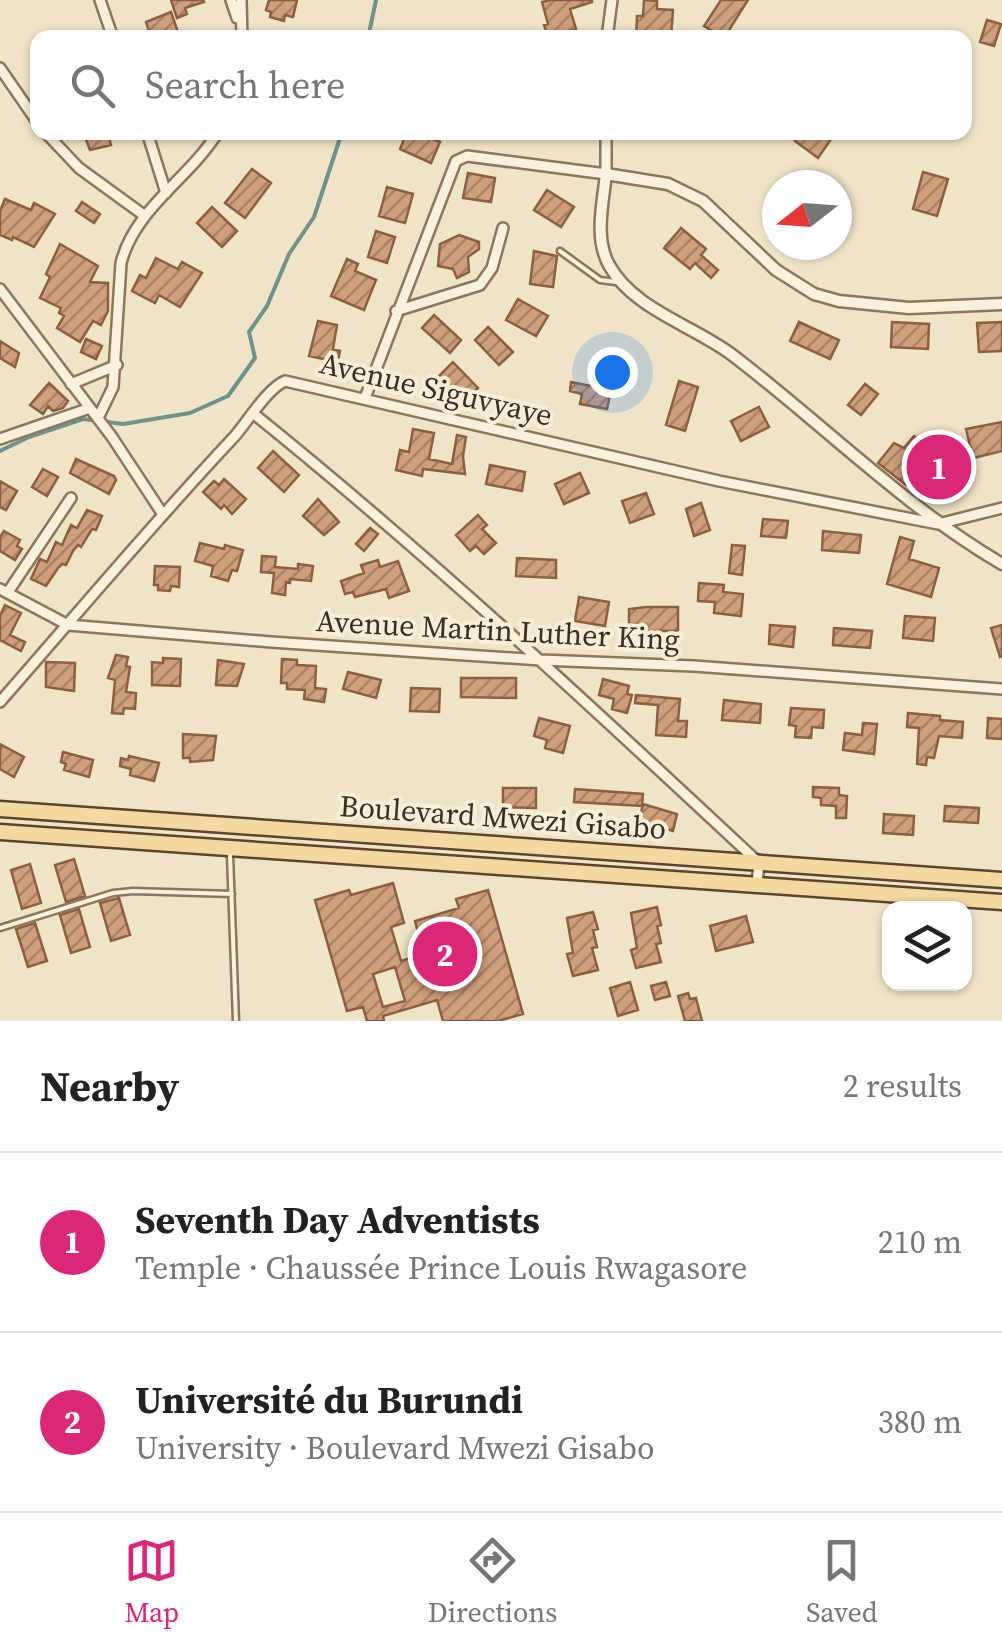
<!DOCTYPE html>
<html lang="en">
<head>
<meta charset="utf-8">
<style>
  :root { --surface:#fff; --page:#f6f6f6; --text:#222; --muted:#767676; --line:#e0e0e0; --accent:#db2777 }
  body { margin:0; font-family:"Source Serif 4",serif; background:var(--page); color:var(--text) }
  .controls { position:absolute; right:30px; bottom:30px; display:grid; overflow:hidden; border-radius:20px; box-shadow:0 2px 8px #0004 }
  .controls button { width:90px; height:90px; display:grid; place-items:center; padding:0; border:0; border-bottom:2px solid var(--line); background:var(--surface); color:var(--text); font:50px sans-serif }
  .compass { position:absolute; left:762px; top:170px; width:90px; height:90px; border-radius:50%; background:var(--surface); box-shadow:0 2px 8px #0004; rotate:253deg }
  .you { position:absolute; left:612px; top:372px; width:35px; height:35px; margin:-25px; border:8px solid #fff; border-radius:50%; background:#1a73e8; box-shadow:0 0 0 15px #1a73e833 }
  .badge { display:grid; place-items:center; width:65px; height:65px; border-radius:50%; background:var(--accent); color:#fff; font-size:32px; font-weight:700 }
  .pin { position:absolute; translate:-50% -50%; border:5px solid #fff; box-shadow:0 2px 10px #0006 }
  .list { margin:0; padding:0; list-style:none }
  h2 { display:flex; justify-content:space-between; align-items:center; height:130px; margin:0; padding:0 40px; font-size:42px }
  h2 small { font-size:32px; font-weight:400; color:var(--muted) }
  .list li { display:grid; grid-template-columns:65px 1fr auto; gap:30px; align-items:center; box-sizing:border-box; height:180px; padding:0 40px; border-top:2px solid var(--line) }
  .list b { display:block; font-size:38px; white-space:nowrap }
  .list p { margin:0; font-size:32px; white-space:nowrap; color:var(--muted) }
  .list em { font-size:32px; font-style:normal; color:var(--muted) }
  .icon { flex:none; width:55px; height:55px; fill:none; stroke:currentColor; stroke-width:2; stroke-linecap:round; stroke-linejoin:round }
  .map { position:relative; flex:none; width:1002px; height:1021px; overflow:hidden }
  .search { position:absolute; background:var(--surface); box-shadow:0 2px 8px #0004; left:30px; right:30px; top:30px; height:110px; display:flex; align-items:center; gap:25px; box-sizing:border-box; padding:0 35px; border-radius:20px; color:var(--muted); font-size:38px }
  .sheet { height:490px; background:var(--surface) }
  nav { display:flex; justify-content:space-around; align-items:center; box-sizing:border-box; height:140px; border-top:2px solid var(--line); background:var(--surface); font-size:28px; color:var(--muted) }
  nav a { display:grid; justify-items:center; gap:5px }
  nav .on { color:var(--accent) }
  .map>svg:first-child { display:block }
</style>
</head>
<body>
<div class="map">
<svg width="1002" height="1021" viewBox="0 0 1002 1021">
  <defs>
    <pattern id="building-hatch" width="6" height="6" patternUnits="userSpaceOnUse" patternTransform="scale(2.5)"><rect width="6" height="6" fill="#cf9f7d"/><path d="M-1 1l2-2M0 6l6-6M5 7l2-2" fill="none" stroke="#a98266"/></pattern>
  </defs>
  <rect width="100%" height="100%" fill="#f0e4c8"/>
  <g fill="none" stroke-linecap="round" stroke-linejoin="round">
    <path stroke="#6f938a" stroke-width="4" d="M368,38L376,0
      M0,451L29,437L83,419L123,424L190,413L228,396L255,358L249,332L267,306L289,254L314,217L342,132"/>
  </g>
  <path fill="url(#building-hatch)" stroke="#8d5f41" stroke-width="2.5" fill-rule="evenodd" d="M171,0H203L204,2L185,8L187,14L177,18Z
    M269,0H297L293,17L285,15L284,21L270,17L271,12L266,10Z
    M551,0H592V2L570,9L576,29L548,37L544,25L548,24L542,2Z
    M644,0L657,1V9L673,10L671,38H636L637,16H643Z
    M721,0H748L724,38L704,26Z
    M171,12L180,38H151L146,22Z
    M987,20L1001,24L994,46L980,42Z
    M83,132H107L111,145L90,150Z
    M407,132H418L440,142L431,163L400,149Z
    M801,132H836L818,158L795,141Z
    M252,169L271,183L245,218L225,203Z
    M923,172L948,179L937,216L913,209Z
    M468,173L495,178L491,202L463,198Z
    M387,187L413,194L405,223L379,216Z
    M547,190L574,207L561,227L534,210Z
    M5,199L31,210L34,203L55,214L34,247L13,237L12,240L0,235V211Z
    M82,202L100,214L94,223L76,211Z
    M212,207L237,231L222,247L197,223Z
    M681,228L706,249L701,255L718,270L711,278L695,263L690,269L664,248Z
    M376,231L395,237L387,263L368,257Z
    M459,235L479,242V249L468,257L469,272L457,278L453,269L438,266L440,244Z
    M60,244L98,266L90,282L108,283V311L101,325L93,321L80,342L57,328L64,316L59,313L61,308L40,298L50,277L46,274Z
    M534,251L557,256L553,287L530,284Z
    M156,258L178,269L182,262L202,273L180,307L159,295L155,303L132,291L140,275L146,278Z
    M347,259L358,264L355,271L376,280L364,310L331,296Z
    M518,299L548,316L536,336L506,320Z
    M434,315L461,340L450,353L422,328Z
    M318,321L337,325L333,349L340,351L338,362L309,356Z
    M799,322L839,340L830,359L790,341Z
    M892,322L929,324L928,349L891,347Z
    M1002,322V351L979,352L977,323Z
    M488,327L513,352L499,365L475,340Z
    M86,339L102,346L96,359L81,352Z
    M0,341L19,353L15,367L0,358Z
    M453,362L478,388L466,400L455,388L448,395L434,381Z
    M679,381L698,387L685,431L666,425Z
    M571,382L611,390L607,409L580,404L582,394L570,391Z
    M49,383L68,401L63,408L53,411L48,406L43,414L30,405Z
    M865,384L878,394L861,415L848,405Z
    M759,407L769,427L741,441L731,421Z
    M1002,422V451L970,459L971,466L936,474L923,464L906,485L878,463L894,443L904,448L914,436L941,457L971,450L966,429Z
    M413,429L434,433L429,459L452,464L457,435L466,437L463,456L465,474L423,469L422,476L396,470L400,450L409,452Z
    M273,451L299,475L284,492L258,468Z
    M76,459L114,476L116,480L109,494L70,473Z
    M490,465L525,472L522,491L486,484Z
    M43,469L58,477L47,496L32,487Z
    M580,473L589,493L564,504L555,484Z
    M224,479L246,499L232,514L224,505L221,509L203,492L214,481L219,485Z
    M0,481L17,491L6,510L0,507Z
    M646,493L654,514L630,523L622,501Z
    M318,499L339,522L324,535L303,516Z
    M701,503L710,530L694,536L686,509Z
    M87,510L102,516L96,530L92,529L81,547L78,545L73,551L66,565L62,564L58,568L46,586L31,579L40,559L47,562L56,542L62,545L71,525L77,528Z
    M478,515L487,525L482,529L496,543L484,554L476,546L470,551L456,535Z
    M763,519L788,521L786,538L761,536Z
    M370,528L378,534L364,551L356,544Z
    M4,531L20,540L17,546L22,549L15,560L0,551V537Z
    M823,531L861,535L859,553L822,550Z
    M900,537L914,541L909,559L939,568L931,597L887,584Z
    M200,543L224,549L225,545L243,550L237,571L232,570L228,581L211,576L213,566L195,561Z
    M732,545L745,546L742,575L729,573Z
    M262,556L276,557L275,567L298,569V564L313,566L311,581L290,579V583L286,582L285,595L272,593L274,573L261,572Z
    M517,558L556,560V578L516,576Z
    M378,560L380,567L398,561L409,591L389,598L386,589L355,597L353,592L345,594L341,581L364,573L361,565Z
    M155,566L180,567L179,587L171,586L170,591L158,590V585H154Z
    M699,583L724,585L723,592L743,594L741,616L714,613L715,602L698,601Z
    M579,597L609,602L605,626L575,621Z
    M5,605L21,613L10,635L25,642L21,651L0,640V616Z
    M646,607H678V631H647L646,624H629V609Z
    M905,616L935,618L933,641L903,638Z
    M770,625L795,627L793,647L769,644Z
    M1002,625V656L1000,657L991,628Z
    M834,628L872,631L870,648L833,645Z
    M116,655L128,657L126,666L130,667L126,692L136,693L135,709L124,708L123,714L112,713L115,680L108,678Z
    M163,658L181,659L180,686L152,685V662L163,663Z
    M282,659L297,660V665L316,666L315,688L326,689L324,702L304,699L305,690L287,689V683H281Z
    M218,660L244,664L237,686L216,685Z
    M46,662L75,663L74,691L46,687Z
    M348,672L381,680L376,698L343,689Z
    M461,678H516V698L461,697Z
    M603,679L629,686L627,694L632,695L627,713L612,709L614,699L599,695Z
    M411,688L440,689L439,712L410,711Z
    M636,695L680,699L678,721H687L686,737L656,735L658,705L635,703Z
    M724,700L761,704L760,723L722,720Z
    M791,708L824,710L823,728L812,727L811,738L795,737L796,726L789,725Z
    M908,713L940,716V720L963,722L962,738L939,736L934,758L927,757L926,765L917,764L919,728L907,727Z
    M539,718L570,726L563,753L545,748L547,740L534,736Z
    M988,718L1002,719V739L987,738Z
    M863,723L877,724L874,754L843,750L845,733L862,735Z
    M183,734L216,736L213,760L190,762V758H183Z
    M0,744L24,757L14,777L0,769Z
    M63,752L93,760L89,777L64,770L66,764L61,762Z
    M129,756L159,763L154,781L130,775L131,769L120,766L121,758L128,760Z
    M813,787L839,788V795L847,796L846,818H836V806L821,805V798L813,797Z
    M503,788H536V808L503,807Z
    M575,789L643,794L642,806L574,802Z
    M643,804L677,814L673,831L639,822Z
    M945,806L979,808L978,823L944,821Z
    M884,814L914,816L913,835L883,833Z
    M74,859L85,896L66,902L55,865Z
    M30,864L41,903L22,909L11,870Z
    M393,883L404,923L391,927L401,961L424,954L415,921L459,908L456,899L488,890L523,1014L498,1021H443L437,1000L383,1016L384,1021H367L363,1007L347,1011L315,900L349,890L351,895ZM395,967L405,1001L383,1007L373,974Z
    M119,898L130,935L111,941L100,903Z
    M657,907L661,925L657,926L661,943L656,944L661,962L636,968L631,950L637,948L631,913Z
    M79,909L90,947L71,953L60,915Z
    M593,912L598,929L593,930L597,947L592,948L598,970L573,976L567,954L573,953L567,918Z
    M746,916L753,942L716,951L710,926Z
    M35,923L47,961L28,967L16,929Z
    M630,982L638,1010L618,1016L610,988Z
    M666,982L670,996L655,1000L651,986Z
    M688,993L690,999L696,998L702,1021H685L678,996Z"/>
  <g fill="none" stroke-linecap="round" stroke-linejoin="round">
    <defs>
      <path id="service" d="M560,251L600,280L616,282
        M230,855L236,1021
        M0,928L113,893L133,891L232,894"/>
      <path id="minor" d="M100,0L113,38
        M231,0L237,18
        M241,0L242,38
        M607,38L612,0
        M0,68L38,123
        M45,132L79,168L145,216
        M147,132L166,193
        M0,289L112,437L162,513
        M396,311L480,285L492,268L503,228
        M71,384L117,365
        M365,398L456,161L467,156L606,174V132
        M254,414C430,556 594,709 759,863L757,884
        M98,418L113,387L121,263C135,208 189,179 218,132
        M0,439L90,408
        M0,589L68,625L271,642L541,660L694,666L1002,689
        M8,592L71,498
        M0,702C78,613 153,523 234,437C248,421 267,389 285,381L719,481L938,524L1002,508"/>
      <path id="tertiary" d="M1002,304L909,308L839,301L814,294L776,270L703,201L668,184L606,174C603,203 594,238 609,265C633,309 692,325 731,354C822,423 903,506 1002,564"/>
      <path id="primary" d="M0,809L1002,880
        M0,832L1002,902"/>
    </defs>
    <use href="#service" stroke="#8d765c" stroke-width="9"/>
    <use href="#minor" stroke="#8d765c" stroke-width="14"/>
    <use href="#tertiary" stroke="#8d765c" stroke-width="15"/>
    <use href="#primary" stroke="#5b4430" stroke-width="19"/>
    <use href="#service" stroke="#faf1dc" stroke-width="4"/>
    <use href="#minor" stroke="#faf1dc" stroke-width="9"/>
    <use href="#tertiary" stroke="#faf1dc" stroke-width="10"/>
    <use href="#primary" stroke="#f3d9a0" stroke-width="14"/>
  </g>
  <g text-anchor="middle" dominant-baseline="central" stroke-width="8" stroke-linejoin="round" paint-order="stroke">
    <g font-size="30" fill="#3d2e20" stroke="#f7eed8">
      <text transform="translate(436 389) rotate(13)">Avenue Siguvyaye</text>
      <text transform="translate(498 630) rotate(3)">Avenue Martin Luther King</text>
      <text transform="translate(503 817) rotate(4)">Boulevard Mwezi Gisabo</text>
    </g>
  </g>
</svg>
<div class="controls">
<button><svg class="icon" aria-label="layers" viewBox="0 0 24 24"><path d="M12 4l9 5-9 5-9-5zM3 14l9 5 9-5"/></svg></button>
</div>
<svg class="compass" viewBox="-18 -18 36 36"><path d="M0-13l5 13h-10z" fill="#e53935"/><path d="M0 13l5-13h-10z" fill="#767676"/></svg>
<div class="you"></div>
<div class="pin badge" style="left:939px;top:467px">1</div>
<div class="pin badge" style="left:445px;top:954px">2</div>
<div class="search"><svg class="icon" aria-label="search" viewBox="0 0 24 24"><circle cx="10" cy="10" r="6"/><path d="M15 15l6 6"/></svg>Search here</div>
</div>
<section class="sheet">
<h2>Nearby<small>2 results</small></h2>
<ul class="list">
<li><span class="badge">1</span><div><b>Seventh Day Adventists</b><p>Temple · Chaussée Prince Louis Rwagasore</p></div><em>210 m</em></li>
<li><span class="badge">2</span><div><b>Université du Burundi</b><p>University · Boulevard Mwezi Gisabo</p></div><em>380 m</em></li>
</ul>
</section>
<nav>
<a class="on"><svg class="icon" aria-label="map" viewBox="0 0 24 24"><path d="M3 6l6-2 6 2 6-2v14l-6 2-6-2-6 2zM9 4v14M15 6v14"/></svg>Map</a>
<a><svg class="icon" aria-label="directions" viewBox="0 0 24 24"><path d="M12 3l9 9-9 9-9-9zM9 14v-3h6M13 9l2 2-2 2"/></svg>Directions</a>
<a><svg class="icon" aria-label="saved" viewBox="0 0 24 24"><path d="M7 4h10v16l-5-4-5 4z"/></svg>Saved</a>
</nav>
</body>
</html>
